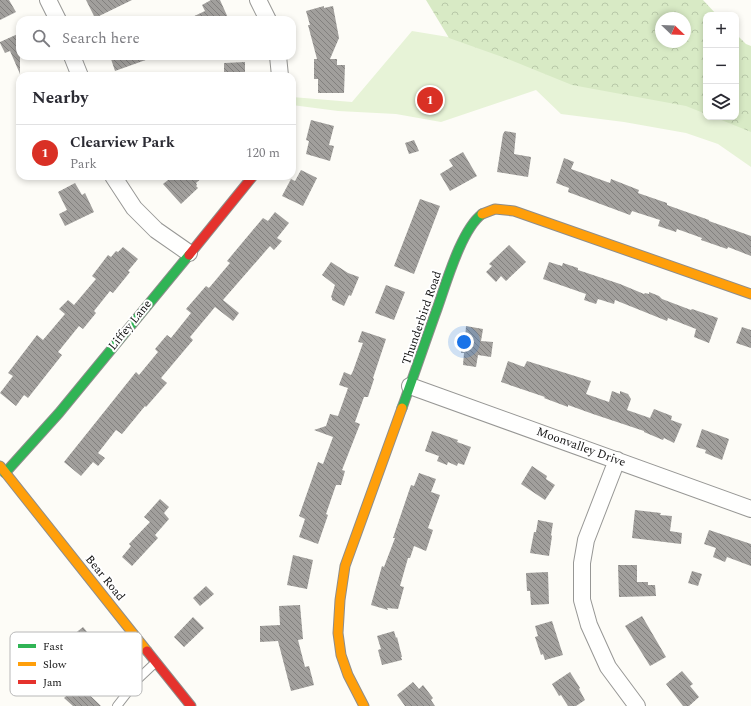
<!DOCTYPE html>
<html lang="en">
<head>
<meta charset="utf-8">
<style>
  :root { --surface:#fff; --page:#f7f7f7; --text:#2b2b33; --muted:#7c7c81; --line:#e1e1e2; --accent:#d93025 }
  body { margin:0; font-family:Spectral,serif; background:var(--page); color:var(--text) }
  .controls { position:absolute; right:12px; top:12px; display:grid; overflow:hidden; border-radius:8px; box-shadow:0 2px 6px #0003 }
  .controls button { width:36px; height:36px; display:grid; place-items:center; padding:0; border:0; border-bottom:1px solid var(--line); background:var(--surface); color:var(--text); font:20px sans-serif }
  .compass { position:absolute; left:655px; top:12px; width:36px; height:36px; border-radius:50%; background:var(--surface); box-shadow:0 2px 6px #0003; rotate:113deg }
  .you { position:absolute; left:464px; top:342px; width:14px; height:14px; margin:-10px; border:3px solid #fff; border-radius:50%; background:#1a73e8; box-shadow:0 0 0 6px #1a73e833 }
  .badge { display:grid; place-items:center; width:26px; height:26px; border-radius:50%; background:var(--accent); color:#fff; font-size:13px; font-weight:700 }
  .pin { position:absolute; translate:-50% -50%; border:2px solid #fff; box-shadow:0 1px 4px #0006 }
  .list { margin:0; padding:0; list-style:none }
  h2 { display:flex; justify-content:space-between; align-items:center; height:52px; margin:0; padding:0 16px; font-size:17px }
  h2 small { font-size:13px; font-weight:400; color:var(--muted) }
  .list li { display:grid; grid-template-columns:26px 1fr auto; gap:12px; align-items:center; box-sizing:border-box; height:56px; padding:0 16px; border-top:1px solid var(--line) }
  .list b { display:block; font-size:15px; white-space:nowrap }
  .list p { margin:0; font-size:13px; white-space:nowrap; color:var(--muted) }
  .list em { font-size:13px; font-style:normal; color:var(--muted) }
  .icon { flex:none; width:22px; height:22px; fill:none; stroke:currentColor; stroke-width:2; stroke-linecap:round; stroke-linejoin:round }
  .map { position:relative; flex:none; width:751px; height:706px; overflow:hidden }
  .search { position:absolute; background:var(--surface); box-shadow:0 2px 6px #0003; left:16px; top:16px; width:280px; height:44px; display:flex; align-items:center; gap:10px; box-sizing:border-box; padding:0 14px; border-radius:12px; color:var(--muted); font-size:15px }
  .panel { position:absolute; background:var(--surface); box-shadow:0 2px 6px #0003; left:16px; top:72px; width:280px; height:108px; border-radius:12px }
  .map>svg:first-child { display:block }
</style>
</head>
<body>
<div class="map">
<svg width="751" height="706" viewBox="0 0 751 706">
  <defs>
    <pattern id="forest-crowns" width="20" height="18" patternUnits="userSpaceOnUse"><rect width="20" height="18" fill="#d8eac5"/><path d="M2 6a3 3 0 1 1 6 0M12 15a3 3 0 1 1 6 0" fill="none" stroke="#b8c8a8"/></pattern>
    <pattern id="building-back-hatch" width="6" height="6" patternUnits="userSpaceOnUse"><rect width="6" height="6" fill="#a19f9c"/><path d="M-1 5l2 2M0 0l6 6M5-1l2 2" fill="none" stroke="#82807e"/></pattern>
  </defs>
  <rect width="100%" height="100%" fill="#fdfcf7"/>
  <path fill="#e7f3d7" d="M412,31L503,46L706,105V117H736L751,122V167L718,144L686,133L624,122L561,114L536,90L441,122L396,114L338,111L292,105V97L352,102Z"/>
  <path fill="url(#forest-crowns)" fill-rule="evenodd" d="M426,0H703L717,15H706V114L686,106L572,85L508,59L449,38ZM661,18H685V42H661Z
    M736,34L746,44L751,46V132L714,117H736Z"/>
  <path fill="url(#building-back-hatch)" d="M0,0H9L16,12L0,20Z
    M86,0H132L95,18Z
    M211,0H220L229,20H186L205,11L202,5Z
    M324,6V8L333,6L339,38L330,59H337V65H345L344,93H318V79H314V59H317L308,25H310L306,11Z
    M20,33V74L10,51L5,53L0,43V42Z
    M110,56H154V57L115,71Z
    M245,62V76H224V63Z
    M311,120L334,126L329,145L334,146L330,161L306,154L309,141L306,140Z
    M505,131L516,133L514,154L531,157L528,177L497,172L503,134Z
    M414,140L419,151L409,154L405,143Z
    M463,152L477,176L450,191L440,174L453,166L449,160Z
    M564,158L574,162L571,169L610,183L611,179L639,190L638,193L667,203V205L709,220V221L751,236V256L728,247L727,249L701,240L702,238L677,229L676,232L658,226L660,220L632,211L630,215L568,192L569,188L556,183Z
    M301,170L317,178L303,206L282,196L291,179L295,181Z
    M173,176H204L196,183L197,185L196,186L198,188L181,204L163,184Z
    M75,183L82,195L85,193L94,212L65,226L59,214L67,210L58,192Z
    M420,199L440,206L414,274L394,266Z
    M275,212L289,223L277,238L282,241L274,250L270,246L223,300L239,313L233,321L215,307L190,337L193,340L161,378L167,383L146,407L145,406L122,434L116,430L98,453L105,458L98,466L93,462L81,476L64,462L136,372L139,375L158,352L155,349L167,335L171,338L191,313L186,309L206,286L209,288L230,263L227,261L263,218L268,221Z
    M509,245L526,262L506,281L501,276L496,282L486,272L492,266L489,264Z
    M123,247L138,259L128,271L130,272L113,293L110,291L94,311L96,313L83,329L79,326L58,352L62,355L28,398L24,395L16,406L0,393L13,376L8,373L37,335L43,340L65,314L59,309L68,300L74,305L96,279L92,276L108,255L111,257L116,251L118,252Z
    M331,262L348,273L359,277L351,296L349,295L344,306L332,300V298L331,297L335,285L322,275Z
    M549,262L562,266L563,263L578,268V270L620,284L644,294L645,293L649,294V292L659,296L662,299L691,310L692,309L718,318L709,343L694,337L696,329L668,318L667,321L615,300L614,304L598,299L596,304L584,300L586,294L543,279Z
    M386,285L405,292L394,320L375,313Z
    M466,326L483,329L481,341L493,342L491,357L478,355L476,367L463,365L464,353H461L462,339L465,340Z
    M742,327L751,330V348L736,343Z
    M362,331L386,339L373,378L374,379L368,397H364L355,422L360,424L342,470L345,471L341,485H336L326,514L328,515L318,544L299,537L305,519L299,516L318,462L323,464L333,437L314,430L326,426L330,414L338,416L348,388L339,385L344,372L351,375L353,371L363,343L358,342Z
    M508,361L524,367L527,361L591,381L586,394L609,402L612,391L620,394V391L628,394L631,399L627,410L650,418L654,409L672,416L671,420L682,424L674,443L664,438L663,440L644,432V431L593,414L568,405V407L544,398L545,397L501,382Z
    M702,429L729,439L722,460L705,453L706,450L696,447Z
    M432,431L458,440L457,442L471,447L464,465L458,463L457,466L448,462L447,465L437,461L439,456L425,451Z
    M532,466L547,476L546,479L555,485L545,500L521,484Z
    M419,473L436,479L431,492L440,495L428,528L433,530L426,551L414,546L410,558H408L400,586L404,587L398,609L387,608L388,610L371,605L382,566L384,567L395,538H393L411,485L414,486Z
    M160,499L169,507L164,513L169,519L155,535L158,538L132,566L122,557L131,546L129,544L150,522L144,517Z
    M635,510L661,513L660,515L672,516L670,531L682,533L681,544L632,538Z
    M538,520L553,523L551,535L552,536L549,556L530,553L534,532H536Z
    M709,530L751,544V566L727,557L725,562L713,557L716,548L704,544Z
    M293,555L313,560L307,589L287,585Z
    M618,565H637V582H648V585H655L656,596L619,597Z
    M692,571L702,574L698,586L688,583Z
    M548,572L549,604L531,605L530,591H527L526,573Z
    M206,586L214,594L200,606L193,598Z
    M300,605L303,639L298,640L305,667L309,666L314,685L291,691L278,641L260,642V626L280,625L279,606Z
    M642,616L666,657L650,666L625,626Z
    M193,617L204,628L184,647L174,637Z
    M552,621L563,655L545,660L543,654L541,655L535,637L538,636L535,626Z
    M83,627L94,640L87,646L90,649L63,673L54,663L68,651L62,644Z
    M394,631L396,638L397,637L402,657H401L402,660L382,665L378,650L381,649L377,636Z
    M682,671L693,684L690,686L699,697L689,706H683L666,684Z
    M570,672L580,688L579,689L585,700L576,706H568L561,695L559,696L552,684Z
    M413,682L419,689L423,685L433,698L431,700L435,706H405L397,695Z
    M78,684L101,706H73L64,698Z"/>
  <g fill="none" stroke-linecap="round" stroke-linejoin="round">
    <defs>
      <path id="lane" d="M117,706L138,679L156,662"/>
      <path id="street" d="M48,0L58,20
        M258,0L268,20
        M72,56L80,76
        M278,56L280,76
        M113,176L134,208L156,230L189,253
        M410,386L751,509
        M617,460L586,540L582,563V600L589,625L608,667L637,706"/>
      <path id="fast" d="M402,408C414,375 425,342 437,309C446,284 461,230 482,214
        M5,473L59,413L189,255"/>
      <path id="slow" d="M482,214L495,209L514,211L751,294
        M0,466L147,651
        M364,706L348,675L341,655L338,633L340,600L345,566L402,408"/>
      <path id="jam" d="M189,255L253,176
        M147,651L191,706"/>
    </defs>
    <use href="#lane" stroke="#979795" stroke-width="10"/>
    <use href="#street" stroke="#979795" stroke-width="18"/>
    <use href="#fast" stroke="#8e8d8b" stroke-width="11"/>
    <use href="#slow" stroke="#8e8d8b" stroke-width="11"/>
    <use href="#jam" stroke="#8e8d8b" stroke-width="11"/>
    <use href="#lane" stroke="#fffffe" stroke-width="8"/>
    <use href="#street" stroke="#fffffe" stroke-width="16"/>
    <use href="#fast" stroke="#30b455" stroke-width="9"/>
    <use href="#slow" stroke="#ff9f0a" stroke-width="9"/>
    <use href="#jam" stroke="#e5322d" stroke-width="9"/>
  </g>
  <g text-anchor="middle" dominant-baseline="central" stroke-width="4" stroke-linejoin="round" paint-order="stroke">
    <g font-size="12" fill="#111" stroke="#fff">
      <text transform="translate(422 318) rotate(-71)">Thunderbird Road</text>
      <text transform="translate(130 325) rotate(-51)">Liffey Lane</text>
      <text transform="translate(581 447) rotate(20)">Moonvalley Drive</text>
      <text transform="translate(105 578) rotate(51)">Bear Road</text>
    </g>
  </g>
  <rect x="10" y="632" width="132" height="64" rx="6" fill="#fff" stroke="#b8b8b8" stroke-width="1"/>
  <rect x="18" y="644" width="18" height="4" fill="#30b455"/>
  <rect x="18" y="662" width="18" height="4" fill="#ff9f0a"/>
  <rect x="18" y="680" width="18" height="4" fill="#e5322d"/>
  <g font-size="11" fill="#111">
    <text x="43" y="650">Fast</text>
    <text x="43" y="668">Slow</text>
    <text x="43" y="686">Jam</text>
  </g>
</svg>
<div class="controls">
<button>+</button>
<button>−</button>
<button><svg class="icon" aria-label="layers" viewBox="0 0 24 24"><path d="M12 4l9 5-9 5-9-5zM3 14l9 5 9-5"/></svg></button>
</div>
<svg class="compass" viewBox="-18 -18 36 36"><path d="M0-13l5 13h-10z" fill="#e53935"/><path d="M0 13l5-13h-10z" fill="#7c7c81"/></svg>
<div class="you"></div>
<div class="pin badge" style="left:430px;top:100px">1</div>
<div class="search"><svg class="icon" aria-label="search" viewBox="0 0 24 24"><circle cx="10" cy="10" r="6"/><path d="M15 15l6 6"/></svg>Search here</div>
<section class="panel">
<h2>Nearby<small></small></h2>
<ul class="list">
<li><span class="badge">1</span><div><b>Clearview Park</b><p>Park</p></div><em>120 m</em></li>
</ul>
</section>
</div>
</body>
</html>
